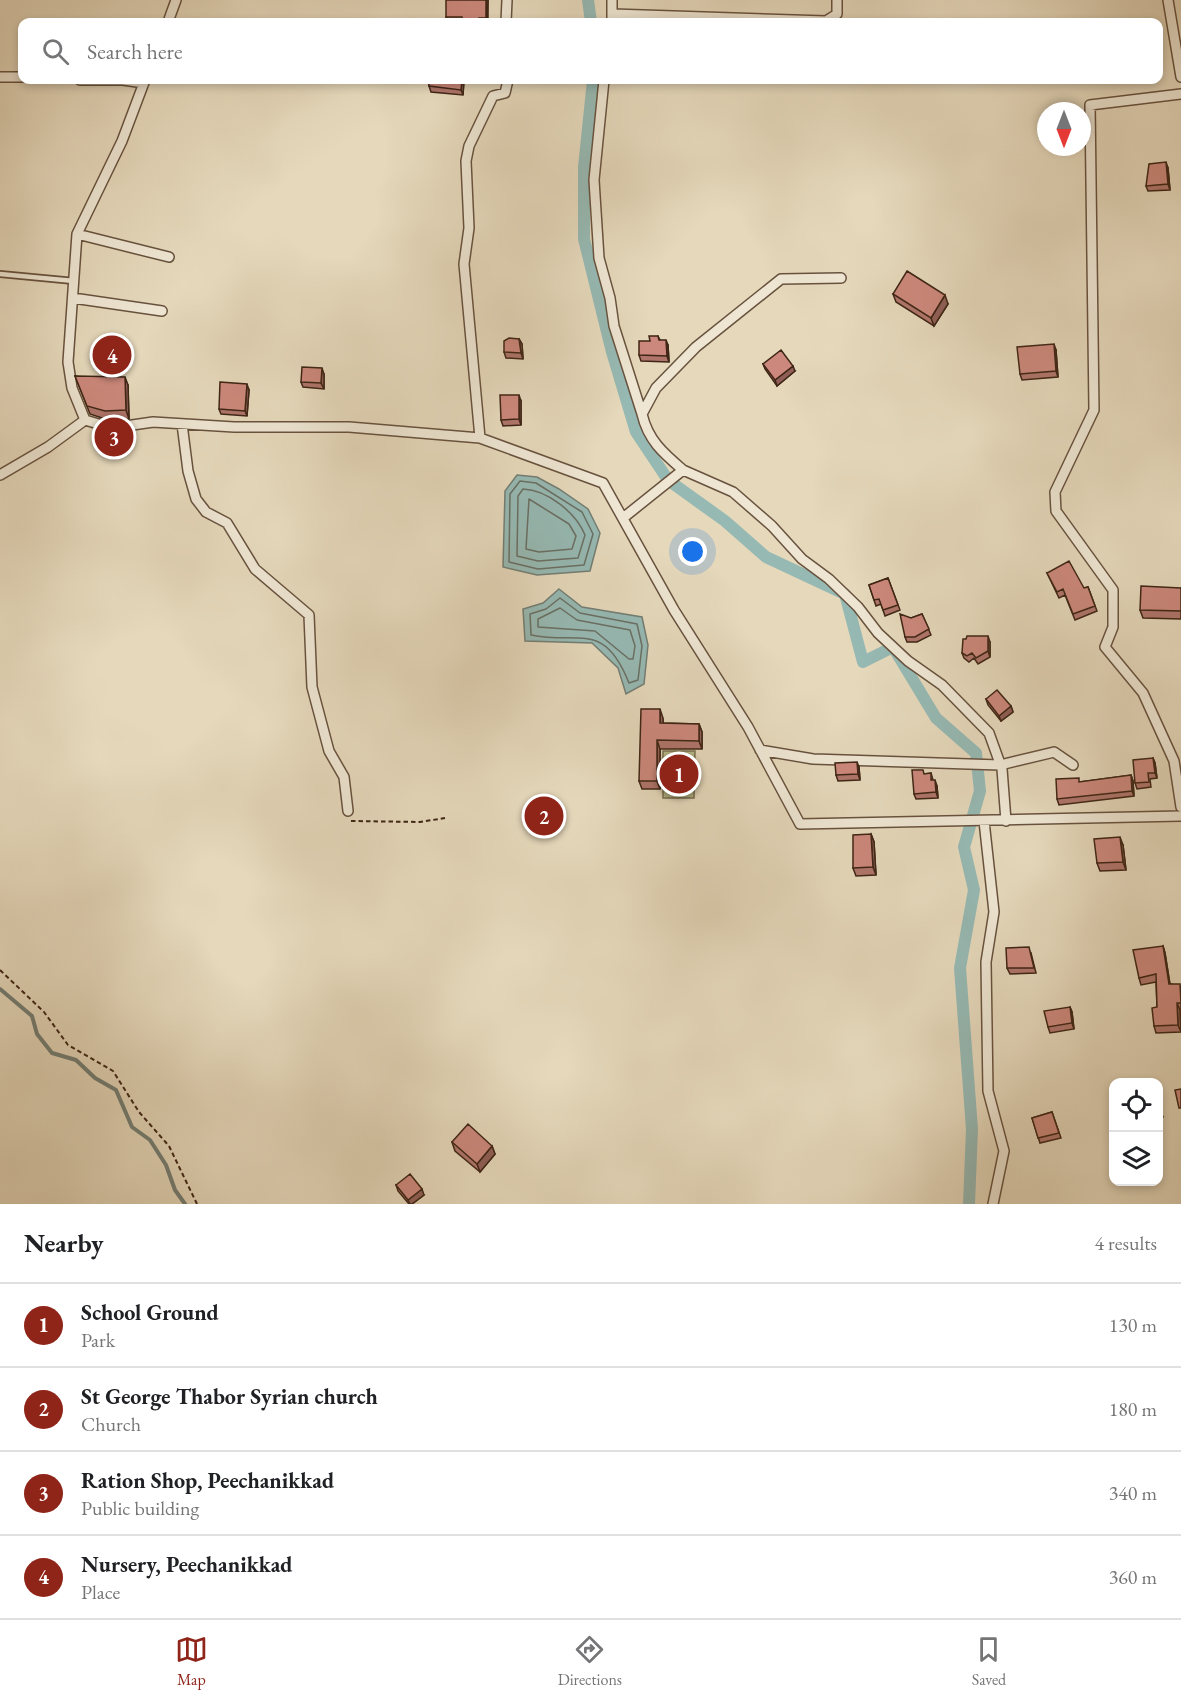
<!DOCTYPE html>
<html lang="en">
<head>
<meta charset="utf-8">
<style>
  :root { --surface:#fff; --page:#f2f2f2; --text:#202124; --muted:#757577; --line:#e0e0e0; --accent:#8f2418 }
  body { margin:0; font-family:"EB Garamond",serif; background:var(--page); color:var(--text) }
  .controls { position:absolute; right:18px; bottom:18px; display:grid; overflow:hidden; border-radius:12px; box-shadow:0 3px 9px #0003 }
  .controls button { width:54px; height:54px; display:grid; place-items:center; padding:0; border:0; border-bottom:2px solid var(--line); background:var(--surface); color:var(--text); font:30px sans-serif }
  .compass { position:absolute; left:1037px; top:102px; width:54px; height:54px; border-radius:50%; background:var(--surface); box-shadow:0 3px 9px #0003; rotate:180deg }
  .you { position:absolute; left:693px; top:552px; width:21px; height:21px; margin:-15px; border:4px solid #fff; border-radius:50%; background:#1a73e8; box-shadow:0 0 0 9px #1a73e833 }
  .badge { display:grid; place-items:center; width:39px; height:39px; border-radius:50%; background:var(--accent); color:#fff; font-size:20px; font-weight:700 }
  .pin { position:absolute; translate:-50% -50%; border:3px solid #fff; box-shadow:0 2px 6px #0006 }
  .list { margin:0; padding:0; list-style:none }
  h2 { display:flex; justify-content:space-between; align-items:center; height:78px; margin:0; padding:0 24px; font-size:26px }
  h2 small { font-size:20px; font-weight:400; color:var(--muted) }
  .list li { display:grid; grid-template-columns:39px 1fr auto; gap:18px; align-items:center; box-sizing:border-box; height:84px; padding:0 24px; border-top:2px solid var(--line) }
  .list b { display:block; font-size:22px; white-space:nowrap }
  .list p { margin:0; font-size:20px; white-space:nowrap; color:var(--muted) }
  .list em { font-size:20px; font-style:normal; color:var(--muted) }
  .icon { flex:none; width:33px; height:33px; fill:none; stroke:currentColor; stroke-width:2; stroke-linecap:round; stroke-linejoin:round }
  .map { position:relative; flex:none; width:1181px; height:1204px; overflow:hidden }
  .search { position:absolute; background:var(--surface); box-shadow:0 3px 9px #0003; left:18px; right:18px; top:18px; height:66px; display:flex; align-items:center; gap:15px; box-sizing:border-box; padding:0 21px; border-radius:12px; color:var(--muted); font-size:22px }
  .sheet { height:414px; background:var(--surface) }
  nav { display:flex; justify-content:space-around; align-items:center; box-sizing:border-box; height:84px; border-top:2px solid var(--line); background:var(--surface); font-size:16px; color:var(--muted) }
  nav a { display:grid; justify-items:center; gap:3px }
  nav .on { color:var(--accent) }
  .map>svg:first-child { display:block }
</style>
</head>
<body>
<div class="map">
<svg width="1181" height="1204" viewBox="0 0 1181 1204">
  <rect width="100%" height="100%" fill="#e5d8bb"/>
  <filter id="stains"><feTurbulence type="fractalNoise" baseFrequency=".00333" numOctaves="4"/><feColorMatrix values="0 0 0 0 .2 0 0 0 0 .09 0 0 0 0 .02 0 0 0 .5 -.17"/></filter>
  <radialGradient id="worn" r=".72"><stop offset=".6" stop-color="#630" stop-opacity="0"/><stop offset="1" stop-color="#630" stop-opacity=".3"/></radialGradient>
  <path fill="#bbbd8c" stroke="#7c7150" stroke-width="1.5" d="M663,751H695L694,798H663Z"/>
  <path fill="#96b9b3" stroke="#737e74" stroke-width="1.5" d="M517,475L537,477L559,489L588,509L600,533L590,571L537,575L503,567L505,491Z
    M559,589L582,607L642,617L648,645L644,684L626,694L618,668L592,643L525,641L523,609L543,603Z"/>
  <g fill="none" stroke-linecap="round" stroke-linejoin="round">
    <path stroke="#6a6f64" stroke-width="1.5" d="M520,481L536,483L582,512L593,534L584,565L538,569L509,562L510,494Z
      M523,489C548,490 576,513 585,535L578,558L538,561L517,556L518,496Z
      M529,499L569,524L576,536L572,549L539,552L526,549Z
      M560,598L580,613L637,624L642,646L638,680L629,683C604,620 580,645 531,635L530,614L546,609Z
      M560,608L577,620L630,630L635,646L633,659H629L595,631L538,627V619Z"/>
    <path stroke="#737e74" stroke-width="4" d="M0,989L32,1016L37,1034L52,1053L76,1060L95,1078L116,1090L132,1127L150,1140L166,1165L175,1190L185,1204"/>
    <path stroke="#96b9b3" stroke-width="12" d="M588,0L591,22
      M593,80L584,167V239L612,352L636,432L668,480L725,521L766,557L845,594L863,662L893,647L936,718L976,753L980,791L964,847L974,890L960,968L972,1129L969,1204"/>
    <defs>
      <path id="lane" d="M0,274L74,281"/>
      <path id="street" d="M612,0V22
        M1168,0L1181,77
        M613,14L826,21L837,14V0
        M168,22L176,0
        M506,22L507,0
        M0,77H22
        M80,80H123L144,83
        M145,80L122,141L77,234L68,362L72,388L85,420L112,428L153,422L234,427H349L480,438L603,483L674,610L748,727L800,824L1181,816
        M604,80L594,180L599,258L610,298L614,326L642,414
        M1181,94L1090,105L1094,410L1055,492L1056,511L1113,590V627L1105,647L1143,693L1174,761L1181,807
        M77,234L169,257
        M73,298L162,311
        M182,424L188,471L196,499L206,512L227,523L255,569L309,615L312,687L329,751L344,777L348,811
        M480,438L464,264L469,228L466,161L469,146L493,96L505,93L508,80
        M683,470C663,453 648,440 642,414L656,388L696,347L781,279L841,278
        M0,475L48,447L85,420
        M623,518L683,470L733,492L772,526L802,559L829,579L858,607L878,633L908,661L942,685L989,733L1002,769L1006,821
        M760,750L813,759L1000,765L1054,752L1073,765
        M984,821L994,912L986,962L988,1091L1004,1151L993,1204"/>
    </defs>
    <use href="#lane" stroke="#68523e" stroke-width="8"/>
    <use href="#street" stroke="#68523e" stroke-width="12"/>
    <path stroke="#3e2515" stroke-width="2" stroke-dasharray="4.5 3" stroke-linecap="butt" d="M351,821L420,822L445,818
      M0,970L44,1012L68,1045L113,1071L139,1112L169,1146L197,1204"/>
    <use href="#lane" stroke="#eee6d3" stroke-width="4.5"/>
    <use href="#street" stroke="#eee6d3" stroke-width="9"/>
  </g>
  <path fill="#af756b" stroke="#3e2515" stroke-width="1.5" d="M488,0V22H448L446,17Z
    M429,80H464L463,95L431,92L429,86Z
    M1168,168L1170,190L1148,191L1146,186Z
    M893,294L948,304L934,326L896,302Z
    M658,336L660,340L668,345L669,362L641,361L639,355L650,341Z
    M114,338L116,344L117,366L107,367L105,361Z
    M519,339L522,344L523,359L506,358L504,352Z
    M1056,350L1058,377L1022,380L1020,374Z
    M763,364L795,371L777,386L765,369Z
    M324,374V389L303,387L301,382Z
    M75,376L128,385L129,419L108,420L90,414Z
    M249,390L247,416L221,414L219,409Z
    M521,401V425L503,426L501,420Z
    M119,431L120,442H109L108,439Z
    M1047,573L1084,588L1088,587L1097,611L1075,620L1065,595L1059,598Z
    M888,578L900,610L885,616L881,604L876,606L869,585Z
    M1181,588V619L1143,618L1140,610Z
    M922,614L931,635L917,642H907L905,637L911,618Z
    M990,642V657L978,664L974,658L969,662L964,658L962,653Z
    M986,699L1011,706L1013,712L1001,721L988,705Z
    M663,718V723L699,724L702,732V749H660V789H642L639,781Z
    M1153,758L1155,763L1157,778L1150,779L1151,787L1137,789L1135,783Z
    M859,767L860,780L838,781L836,775Z
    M931,773L933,780L937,786L938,798L916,799L914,794L924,774Z
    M1131,775L1133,781L1134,796L1059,805L1057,799L1080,782Z
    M871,834L874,842L876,875L856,876L853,868Z
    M1123,845L1126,870L1100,871L1097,863Z
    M1163,946L1165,953L1170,984L1181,986V1010H1180L1181,1032L1156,1033L1154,1026L1157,1007L1156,982L1141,985L1139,978Z
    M1031,953L1036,973L1010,974L1007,968Z
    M1070,1007L1072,1012L1074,1029L1050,1033L1048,1027Z
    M1158,1103L1163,1117L1158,1118Z
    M1052,1112L1061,1138L1040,1143L1032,1118Z
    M452,1142L492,1146L495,1154L480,1172L455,1151Z
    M396,1185L424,1195L412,1204H409L398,1191Z"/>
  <path fill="#8f5f57" stroke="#3e2515" stroke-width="1.5" d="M486,0H488L487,22L486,18Z
    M462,80H464L463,95L461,90Z
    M1166,162L1168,168L1170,190L1168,184Z
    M945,295L948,304L934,326L931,318Z
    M114,338L116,344L117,366L115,361Z
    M519,339L522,344L523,359L521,353Z
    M666,340L668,345L669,362L667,356Z
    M1054,344L1056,350L1058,377L1056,371Z
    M793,366L795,371L777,386L775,380Z
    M322,368L324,374V389L321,383Z
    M125,377L128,385L129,419L126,410Z
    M247,384L249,390L247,416L245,411Z
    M519,395L521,401V425L519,419Z
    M988,636L990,642V657L988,651Z
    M1011,706L1013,712L1001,721L999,716Z
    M660,709L663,718V731L660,723Z
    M699,724L702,732V749L699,741Z
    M657,740L660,749V789L657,781Z
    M1153,758L1155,763L1157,778L1155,773Z
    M857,762L859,767L860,780L858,774Z
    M1131,775L1133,781L1134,796L1132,791Z
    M935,780L937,786L938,798L936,792Z
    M871,834L874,842L876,875L873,867Z
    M1120,837L1123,845L1126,870L1123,862Z
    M1163,946L1165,953L1171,991L1169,984Z
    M1177,1003L1180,1010L1181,1032L1178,1025Z
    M1070,1007L1072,1012L1074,1029L1072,1023Z
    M492,1146L495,1154L480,1172L477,1164Z
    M422,1189L424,1195L412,1204H410L408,1200Z"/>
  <path fill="#cc887c" stroke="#3e2515" stroke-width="1.5" d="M446,0H486V18H479V22H462V17H446Z
    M429,80H462L461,90L429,86Z
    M1166,162L1168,184L1146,186L1149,164Z
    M907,271L945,295L931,318L893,294Z
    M649,336H658L659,340H666L667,356L639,355V341H650Z
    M114,338L115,361H105V339Z
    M509,338L519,339L521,353L504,352V341Z
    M1054,344L1056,371L1020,374L1017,347Z
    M781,350L793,366L775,380L763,364Z
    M302,367L322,368L321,383L301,382Z
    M75,376L125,377L126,410L105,411L87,406Z
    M220,382L247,384L245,411L219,409Z
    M500,395H519V419L501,420Z
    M108,431H119V439H108Z
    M1069,561L1084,588L1088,587L1095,606L1073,614L1063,589L1057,592L1047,573Z
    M888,578L898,605L883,610L879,599L874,600L869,585Z
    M1141,586L1181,588V611L1140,610Z
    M900,614L911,618L922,614L929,629L915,637H905Z
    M967,636H988V651L976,658L972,653L967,656L962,653L963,639H966Z
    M997,690L1011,706L999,716L986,699Z
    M641,709H660V723L699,724V741L657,740V781H639Z
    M1153,758L1155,773H1148L1149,782L1135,783L1133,760Z
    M857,762L858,774L836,775L835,763Z
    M912,770H923L924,774L931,773V780H935L936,792L914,794Z
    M1131,775L1132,791L1057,799L1056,779L1079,778V782Z
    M871,834L873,867L853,868V835Z
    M1120,837L1123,862L1097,863L1094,839Z
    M1163,946L1169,984H1180L1181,1003H1177L1178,1025L1154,1026L1152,1008L1157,1007L1156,974L1139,978L1133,950Z
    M1029,947L1034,968H1007L1006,948Z
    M1070,1007L1072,1023L1048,1027L1044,1011Z
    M1181,1089V1108H1179L1175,1090Z
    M1158,1103L1161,1112H1158Z
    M1052,1112L1059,1133L1038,1138L1032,1118Z
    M468,1124L492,1146L477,1164L452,1142Z
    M410,1174L422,1189L408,1200L396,1185Z"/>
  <rect width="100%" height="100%" filter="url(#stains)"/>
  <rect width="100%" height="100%" fill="url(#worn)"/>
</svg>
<div class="controls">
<button><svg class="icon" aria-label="locate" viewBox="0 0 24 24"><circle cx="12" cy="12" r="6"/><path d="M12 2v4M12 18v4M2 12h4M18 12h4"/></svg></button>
<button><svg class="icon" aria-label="layers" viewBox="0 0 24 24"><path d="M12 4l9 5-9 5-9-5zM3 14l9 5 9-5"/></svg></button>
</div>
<svg class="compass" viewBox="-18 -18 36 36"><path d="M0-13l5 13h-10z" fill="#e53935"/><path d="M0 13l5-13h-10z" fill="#757577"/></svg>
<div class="you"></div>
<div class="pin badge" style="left:679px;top:774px">1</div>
<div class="pin badge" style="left:544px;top:816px">2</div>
<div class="pin badge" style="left:114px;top:437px">3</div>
<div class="pin badge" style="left:112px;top:355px">4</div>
<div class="search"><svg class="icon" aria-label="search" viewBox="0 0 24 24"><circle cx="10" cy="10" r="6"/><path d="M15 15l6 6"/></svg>Search here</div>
</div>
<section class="sheet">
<h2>Nearby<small>4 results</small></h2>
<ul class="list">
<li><span class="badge">1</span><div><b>School Ground</b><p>Park</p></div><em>130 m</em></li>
<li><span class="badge">2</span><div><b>St George Thabor Syrian church</b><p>Church</p></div><em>180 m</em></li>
<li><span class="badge">3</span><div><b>Ration Shop, Peechanikkad</b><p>Public building</p></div><em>340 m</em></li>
<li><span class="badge">4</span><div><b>Nursery, Peechanikkad</b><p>Place</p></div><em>360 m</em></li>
</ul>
</section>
<nav>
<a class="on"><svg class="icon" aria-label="map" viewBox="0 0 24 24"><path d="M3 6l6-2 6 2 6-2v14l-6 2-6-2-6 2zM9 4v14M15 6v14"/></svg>Map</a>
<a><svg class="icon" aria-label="directions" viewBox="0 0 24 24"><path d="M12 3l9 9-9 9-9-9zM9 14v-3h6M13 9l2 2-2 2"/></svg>Directions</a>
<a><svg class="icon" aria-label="saved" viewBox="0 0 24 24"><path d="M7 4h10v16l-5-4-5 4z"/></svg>Saved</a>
</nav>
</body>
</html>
